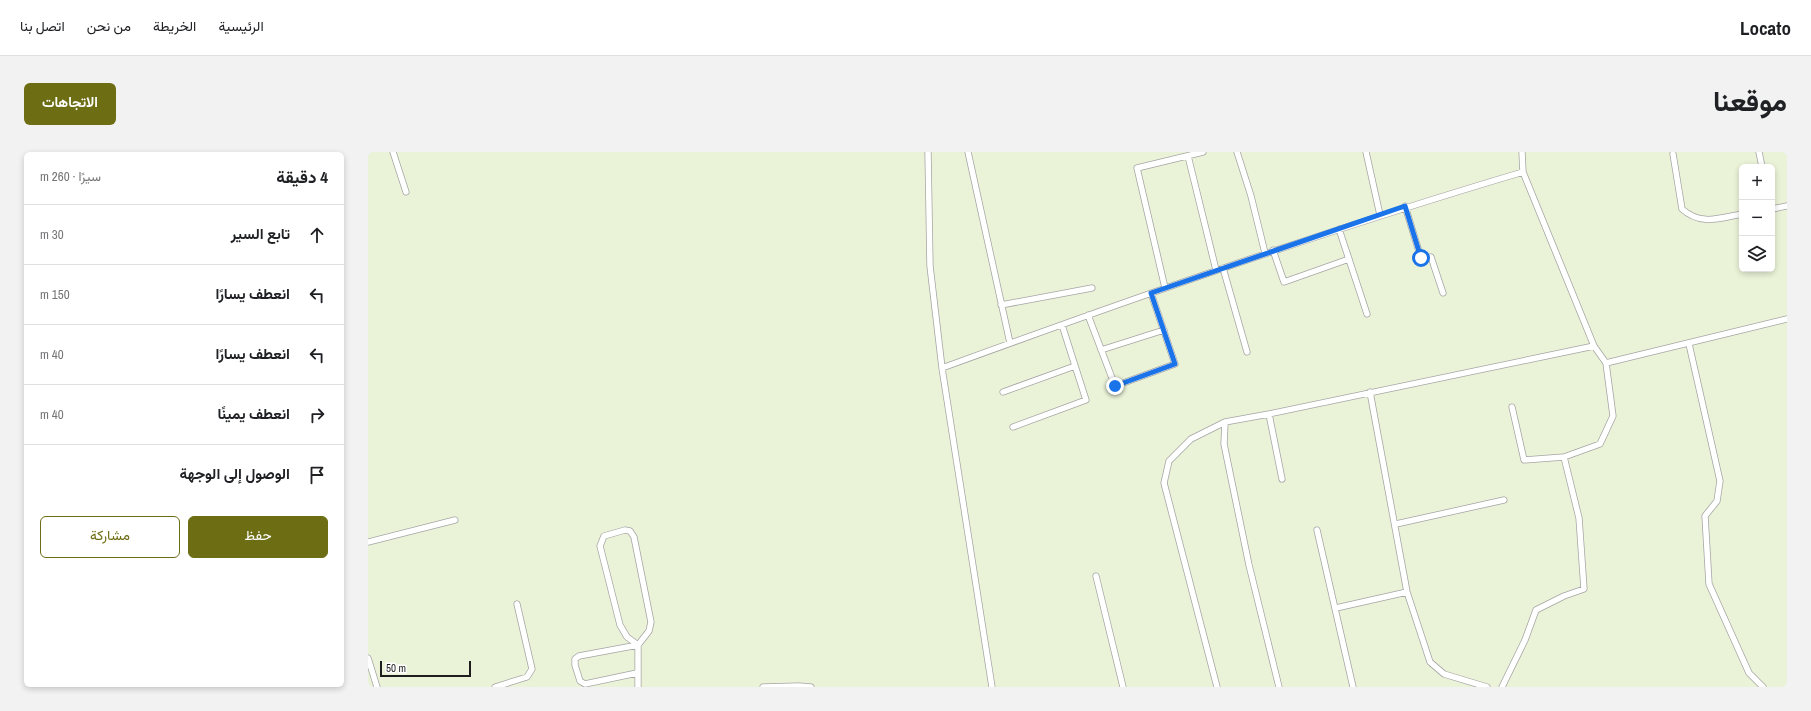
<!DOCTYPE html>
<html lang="ar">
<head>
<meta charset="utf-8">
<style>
  :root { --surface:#fff; --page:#f2f2f2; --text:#202124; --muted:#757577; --line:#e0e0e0; --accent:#6d6d14 }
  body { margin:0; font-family:"Archivo Narrow",Vazirmatn,sans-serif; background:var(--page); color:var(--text); direction:rtl }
  .controls { position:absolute; right:12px; top:12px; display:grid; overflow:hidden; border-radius:6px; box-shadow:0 2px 6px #0003 }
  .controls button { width:36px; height:36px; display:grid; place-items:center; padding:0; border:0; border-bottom:1px solid var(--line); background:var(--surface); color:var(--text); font:20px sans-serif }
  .scale { position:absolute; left:12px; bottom:10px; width:91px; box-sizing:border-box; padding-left:4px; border:2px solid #1e1e1e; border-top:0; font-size:11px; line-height:14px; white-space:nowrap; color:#1e1e1e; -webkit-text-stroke:3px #fff; paint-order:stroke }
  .stop { position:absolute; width:12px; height:12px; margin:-9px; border:3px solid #1a73e8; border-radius:50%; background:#fff }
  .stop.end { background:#1a73e8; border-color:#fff; box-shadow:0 1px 4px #0008 }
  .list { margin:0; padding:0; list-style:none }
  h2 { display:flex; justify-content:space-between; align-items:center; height:52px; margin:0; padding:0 16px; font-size:17px }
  h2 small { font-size:13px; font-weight:400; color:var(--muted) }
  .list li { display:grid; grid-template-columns:26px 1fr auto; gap:12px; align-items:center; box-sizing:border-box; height:60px; padding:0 16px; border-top:1px solid var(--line) }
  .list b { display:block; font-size:15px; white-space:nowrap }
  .list em { font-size:13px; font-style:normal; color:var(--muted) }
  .actions { display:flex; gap:8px; padding:12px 16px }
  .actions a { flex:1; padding:9px 0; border:1px solid var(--accent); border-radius:6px; text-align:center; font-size:14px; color:var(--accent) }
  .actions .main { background:var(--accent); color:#fff }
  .icon { flex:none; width:22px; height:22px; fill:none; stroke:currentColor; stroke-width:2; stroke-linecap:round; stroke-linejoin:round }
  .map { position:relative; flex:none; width:1419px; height:535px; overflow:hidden; direction:ltr; border-radius:6px }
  header { display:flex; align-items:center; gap:24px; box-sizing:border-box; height:56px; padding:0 20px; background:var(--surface); border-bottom:1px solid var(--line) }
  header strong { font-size:19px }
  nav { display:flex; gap:22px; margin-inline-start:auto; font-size:14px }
  .intro { display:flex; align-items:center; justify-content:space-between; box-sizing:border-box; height:96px; padding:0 24px }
  h1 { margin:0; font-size:28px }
  .button { padding:10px 18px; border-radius:6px; background:var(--accent); color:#fff; font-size:14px; font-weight:700 }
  main { display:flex; gap:24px; padding:0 24px }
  aside { flex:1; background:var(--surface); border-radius:6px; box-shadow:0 2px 6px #0003 }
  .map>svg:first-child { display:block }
</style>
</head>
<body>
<header>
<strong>Locato</strong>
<nav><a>الرئيسية</a><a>الخريطة</a><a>من نحن</a><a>اتصل بنا</a></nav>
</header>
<div class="intro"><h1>موقعنا</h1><a class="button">الاتجاهات</a></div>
<main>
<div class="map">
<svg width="1419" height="535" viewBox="0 0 1419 535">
  <rect width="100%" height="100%" fill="#e8efe4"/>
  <path fill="#eaf2d7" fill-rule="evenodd" d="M0,0H1419V535H0ZM1374,15H1404V117H1374Z"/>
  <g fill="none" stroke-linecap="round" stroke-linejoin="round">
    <defs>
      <path id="service" d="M25,0L38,40
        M560,0L562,114L574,216L624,535
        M600,0L642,191
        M869,0L883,44L897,101
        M998,0L1012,63
        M1154,0L1155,20L1226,194
        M1391,0L1394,15
        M1305,2L1314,57C1333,74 1351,66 1374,62
        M820,4L848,118
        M1037,54L1053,106L1063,105L1075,141
        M1404,57L1419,54
        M971,77L999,162
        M905,98L916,130L981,107
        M855,116L879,200
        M797,136L769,16L835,0
        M633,153L724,136
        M720,163L747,234L807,212L783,141
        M1321,192L1352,329L1349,349L1337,364L1341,432L1381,521L1395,535
        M733,198L796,178
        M574,216C766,146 959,78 1155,20
        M635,240L707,214
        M1002,240L1039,440L1062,510L1076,522L1119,535
        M1144,255L1156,308L1196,305L1232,292L1245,264L1238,211
        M901,262L914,327
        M857,270L856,292L881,413L911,535
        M645,275L718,248L694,173
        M1028,372L1136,348
        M949,378L985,535
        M0,390L87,368
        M728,424L755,535
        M968,456L1039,440
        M270,493V535
        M0,506L9,535
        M269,521L217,532L212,529L207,513V507L211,504L270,493L281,479L283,470L266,385L262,379L257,378L236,384L232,394L252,473L259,485L270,493
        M127,535L159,525L164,517L149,452
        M395,535L431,534L443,535
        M849,535L796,331L801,309L823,287L857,270L901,262L1226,194L1238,211L1419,167
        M1134,535L1157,488L1168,458L1196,444L1216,437L1211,366L1196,305"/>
    </defs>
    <use href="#service" stroke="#a5a5a5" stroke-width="7"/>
    <use href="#service" stroke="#fff" stroke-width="5.5"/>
  </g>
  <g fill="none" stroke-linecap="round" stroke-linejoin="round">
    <path stroke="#1a73e8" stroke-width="5" d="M747,234L807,212L783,141L1037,54L1053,106"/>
  </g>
</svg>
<div class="controls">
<button>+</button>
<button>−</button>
<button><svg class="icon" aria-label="layers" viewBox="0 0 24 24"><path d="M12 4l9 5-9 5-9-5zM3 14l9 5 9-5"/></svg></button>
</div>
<div class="scale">50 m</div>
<div class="stop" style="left:1053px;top:106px"></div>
<div class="stop end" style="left:747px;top:234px"></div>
</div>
<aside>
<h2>4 دقيقة<small>سيرًا · 260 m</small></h2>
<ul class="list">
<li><svg class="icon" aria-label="ahead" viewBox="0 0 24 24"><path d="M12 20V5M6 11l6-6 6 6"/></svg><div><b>تابع السير</b></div><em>30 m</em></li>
<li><svg class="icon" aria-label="left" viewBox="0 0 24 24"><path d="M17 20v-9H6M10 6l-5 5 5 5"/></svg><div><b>انعطف يسارًا</b></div><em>150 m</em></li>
<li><svg class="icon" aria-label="left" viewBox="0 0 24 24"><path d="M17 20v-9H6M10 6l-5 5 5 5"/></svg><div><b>انعطف يسارًا</b></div><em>40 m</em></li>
<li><svg class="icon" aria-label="right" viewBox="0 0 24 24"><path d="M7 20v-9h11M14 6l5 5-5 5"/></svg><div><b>انعطف يمينًا</b></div><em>40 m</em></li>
<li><svg class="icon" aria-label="arrive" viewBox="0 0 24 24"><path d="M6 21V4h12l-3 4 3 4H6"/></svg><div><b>الوصول إلى الوجهة</b></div></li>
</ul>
<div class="actions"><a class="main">حفظ</a><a>مشاركة</a></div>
</aside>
</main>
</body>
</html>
